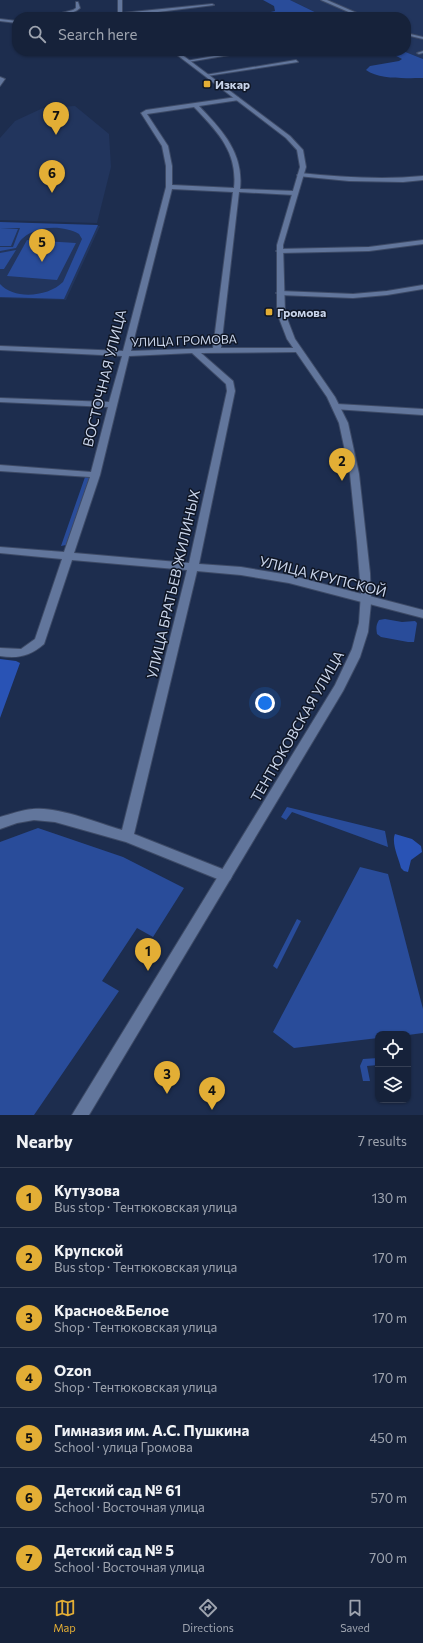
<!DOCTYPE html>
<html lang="en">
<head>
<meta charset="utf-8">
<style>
  :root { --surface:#16223a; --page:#1f2a42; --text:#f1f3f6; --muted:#9ea4af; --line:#353f54; --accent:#e3ae35 }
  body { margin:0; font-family:Commissioner,sans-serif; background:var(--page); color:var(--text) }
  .controls { position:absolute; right:12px; bottom:12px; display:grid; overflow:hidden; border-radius:8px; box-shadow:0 1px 3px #0004 }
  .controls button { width:36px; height:36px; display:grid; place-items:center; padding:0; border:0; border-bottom:1px solid var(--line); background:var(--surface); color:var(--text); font:20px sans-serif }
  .you { position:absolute; left:265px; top:703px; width:14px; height:14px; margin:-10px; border:3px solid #fff; border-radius:50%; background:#1a73e8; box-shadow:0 0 0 6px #1a73e833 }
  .badge { display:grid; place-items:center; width:26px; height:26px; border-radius:50%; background:var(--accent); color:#111; font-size:13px; font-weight:700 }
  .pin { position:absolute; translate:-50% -33px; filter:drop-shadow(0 1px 2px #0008) }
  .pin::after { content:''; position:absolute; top:21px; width:14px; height:12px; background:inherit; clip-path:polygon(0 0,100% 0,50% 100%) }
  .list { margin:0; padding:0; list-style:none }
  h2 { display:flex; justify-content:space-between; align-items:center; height:52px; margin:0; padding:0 16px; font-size:17px }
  h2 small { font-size:13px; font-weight:400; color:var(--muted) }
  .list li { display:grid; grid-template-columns:26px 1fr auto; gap:12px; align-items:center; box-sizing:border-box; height:60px; padding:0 16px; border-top:1px solid var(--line) }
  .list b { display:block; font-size:15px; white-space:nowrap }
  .list p { margin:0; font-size:13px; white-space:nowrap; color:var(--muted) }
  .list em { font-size:13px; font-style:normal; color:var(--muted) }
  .icon { flex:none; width:22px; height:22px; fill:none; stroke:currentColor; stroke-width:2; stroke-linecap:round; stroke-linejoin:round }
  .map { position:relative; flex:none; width:423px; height:1115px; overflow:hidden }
  .search { position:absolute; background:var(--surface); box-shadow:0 1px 3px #0004; left:12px; right:12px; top:12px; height:44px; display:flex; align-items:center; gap:10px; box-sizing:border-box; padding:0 14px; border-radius:16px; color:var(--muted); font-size:15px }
  .sheet { height:472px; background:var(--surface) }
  nav { display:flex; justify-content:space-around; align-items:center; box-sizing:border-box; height:56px; border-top:1px solid var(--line); background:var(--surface); font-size:11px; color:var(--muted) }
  nav a { display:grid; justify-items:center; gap:2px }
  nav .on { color:var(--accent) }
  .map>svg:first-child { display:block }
</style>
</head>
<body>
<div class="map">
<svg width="423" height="1115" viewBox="0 0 423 1115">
  <rect width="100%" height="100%" fill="#1d2d4e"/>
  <path fill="#22355d" d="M290,0H423V59L403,51H406V17H325Z
    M75,106L109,134L111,167L97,223L0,220V138L15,121L43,108Z
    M0,223L100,226L66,300L0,298Z"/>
  <path fill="#294c9a" d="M263,0H290L325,17H249L275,11L274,6Z
    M387,51H403L423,59V78C406,78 380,80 366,70L370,66L399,61L402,59Z
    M0,222L98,225L64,299L0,297V284C14,300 48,297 63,282L82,239L79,234C64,225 37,225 23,238C20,240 18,245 16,248L0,251V247H13L20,228H0Z
    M0,228L18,229L11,246H0Z
    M27,240L76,243L57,280L7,276Z
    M16,250L4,269H0V253Z
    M85,477H89L90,479L66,545L61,546Z
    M385,619L402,622L415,621L417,623L414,642H408L381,637L377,634C376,628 376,625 379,620Z
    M287,807L385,831L388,847L292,812L286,820L281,817Z
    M38,828L123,857L184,888L153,937L137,928L102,981L119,991L34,1115H0V842Z
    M360,867L388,874L423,1009V1033L408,1035L378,1034V1038L294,1048L273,1032Z
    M297,919L301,921L277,969L273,966Z
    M378,1058V1065L367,1066L370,1081H363L360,1066L363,1059Z"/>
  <path fill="#2953b5" d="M0,659L16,661L20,663L0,718Z
    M395,834L412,839L421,846L422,852L411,860L408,872L404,871L401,868C399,859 391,843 395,834Z"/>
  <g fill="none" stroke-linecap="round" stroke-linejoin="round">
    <defs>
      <path id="minor" d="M118,0H122V13L212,4L214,5L118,17Z
        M321,0H327L366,17H360Z
        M76,2H78L80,8C72,15 57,17 47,17L73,10L76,8Z
        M406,33L423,37V39L406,35Z
        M242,51H253L188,62L186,61Z
        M423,51V53L419,54L417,53Z
        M296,60L298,62L207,76L205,75Z
        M0,77L5,79L0,86Z
        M237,97L239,98V100L199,106C222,130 244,153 240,189L294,191L297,193L294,195L239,192L221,348H297L301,350L297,352L201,353L233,381L235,391L199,564L241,567L289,575L423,610V618L289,583L241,575L197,571L134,834L230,872L232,876L230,880L225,882L126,842L55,822L34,820L17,823L0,829V817C11,814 21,810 33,809C57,806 98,823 122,830L187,570L72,560L44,644C30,656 18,659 0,656V648L21,649L35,639L62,559L0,553V547L64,552L90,477L0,471V465L91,472L108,407L0,402V398L109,402L122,356L0,350V346L123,351L166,187V166L162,146L141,113L146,110ZM194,107C217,131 238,152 234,188L172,185V166L168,146L147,114ZM172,189L233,192L213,348L131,351ZM192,353L226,384L227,391L189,563L74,553L100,475L129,356Z
        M300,173C341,177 382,180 423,176V180L403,182L349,181L298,176L297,175Z
        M423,240V244L369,251L279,253L276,251L279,249L369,247Z
        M423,285V289L387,295L353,298L280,295L276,293L280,291L353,294L387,291Z
        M337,404L423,409V415L334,409L333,407L334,405Z"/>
      <path id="tertiary" d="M0,19L17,21V23L0,21Z
        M172,51H177L290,136L303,150L306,167L283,245L285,313L295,339L335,397L348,423L359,474L370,573L371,603L368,632L360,657L343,691L89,1115H72L335,685L352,649L359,623L361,593L357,542L350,474L339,423L327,397L287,339L277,313V245L300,167L297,150L286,138Z"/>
    </defs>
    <use href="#minor" stroke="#3d4a66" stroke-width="2"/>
    <use href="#tertiary" stroke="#3d4a66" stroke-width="2"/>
    <use href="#minor" fill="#62769c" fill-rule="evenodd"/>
    <use href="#tertiary" fill="#62769c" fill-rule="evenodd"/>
  </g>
  <g fill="#e3ae35" stroke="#0f1625" stroke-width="1.5">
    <rect x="203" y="80" width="8" height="8" rx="2"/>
    <rect x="265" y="308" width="8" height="8" rx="2"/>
  </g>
  <g text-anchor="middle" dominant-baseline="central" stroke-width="3" stroke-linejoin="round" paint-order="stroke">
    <g font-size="12" font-weight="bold" fill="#c9d4ea" stroke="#0f1625" text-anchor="start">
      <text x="215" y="84">Изкар</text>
      <text x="277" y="312">Громова</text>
    </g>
    <g font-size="12" fill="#c9d4ea" stroke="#0f1625">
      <text transform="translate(184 340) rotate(-2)">УЛИЦА ГРОМОВА</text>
    </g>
    <g font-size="14" fill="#c9d4ea" stroke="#0f1625">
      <text transform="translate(104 378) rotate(-76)">ВОСТОЧНАЯ УЛИЦА</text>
      <text transform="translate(323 576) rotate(14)">УЛИЦА КРУПСКОЙ</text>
      <text transform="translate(173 584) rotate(-77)">УЛИЦА БРАТЬЕВ ЖИЛИНЫХ</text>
      <text transform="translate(297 726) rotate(-60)">ТЕНТЮКОВСКАЯ УЛИЦА</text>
    </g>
  </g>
</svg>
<div class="controls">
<button><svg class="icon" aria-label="locate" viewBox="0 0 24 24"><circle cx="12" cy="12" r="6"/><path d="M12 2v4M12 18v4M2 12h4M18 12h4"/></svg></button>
<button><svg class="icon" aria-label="layers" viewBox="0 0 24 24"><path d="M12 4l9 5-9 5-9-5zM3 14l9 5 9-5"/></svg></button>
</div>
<div class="you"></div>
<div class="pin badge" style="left:148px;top:971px">1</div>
<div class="pin badge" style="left:342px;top:481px">2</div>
<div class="pin badge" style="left:167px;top:1094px">3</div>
<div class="pin badge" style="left:212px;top:1110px">4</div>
<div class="pin badge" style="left:42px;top:262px">5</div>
<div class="pin badge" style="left:52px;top:193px">6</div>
<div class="pin badge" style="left:56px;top:135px">7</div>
<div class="search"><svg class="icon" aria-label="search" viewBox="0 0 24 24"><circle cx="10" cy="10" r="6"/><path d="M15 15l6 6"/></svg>Search here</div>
</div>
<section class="sheet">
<h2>Nearby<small>7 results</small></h2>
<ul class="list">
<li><span class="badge">1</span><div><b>Кутузова</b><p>Bus stop · Тентюковская улица</p></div><em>130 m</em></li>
<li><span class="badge">2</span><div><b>Крупской</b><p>Bus stop · Тентюковская улица</p></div><em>170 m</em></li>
<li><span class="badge">3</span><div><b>Красное&amp;Белое</b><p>Shop · Тентюковская улица</p></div><em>170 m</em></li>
<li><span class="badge">4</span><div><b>Ozon</b><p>Shop · Тентюковская улица</p></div><em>170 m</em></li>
<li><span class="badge">5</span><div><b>Гимназия им. А.С. Пушкина</b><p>School · улица Громова</p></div><em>450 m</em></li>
<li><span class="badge">6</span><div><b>Детский сад № 61</b><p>School · Восточная улица</p></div><em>570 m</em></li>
<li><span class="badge">7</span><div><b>Детский сад № 5</b><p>School · Восточная улица</p></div><em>700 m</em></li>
</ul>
</section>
<nav>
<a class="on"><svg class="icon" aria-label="map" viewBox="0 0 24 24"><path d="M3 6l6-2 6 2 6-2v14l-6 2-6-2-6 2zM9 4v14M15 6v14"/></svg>Map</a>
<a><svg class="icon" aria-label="directions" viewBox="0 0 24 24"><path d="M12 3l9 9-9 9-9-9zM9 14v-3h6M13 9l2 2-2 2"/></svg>Directions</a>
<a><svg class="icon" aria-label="saved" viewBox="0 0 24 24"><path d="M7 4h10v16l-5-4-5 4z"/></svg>Saved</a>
</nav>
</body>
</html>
